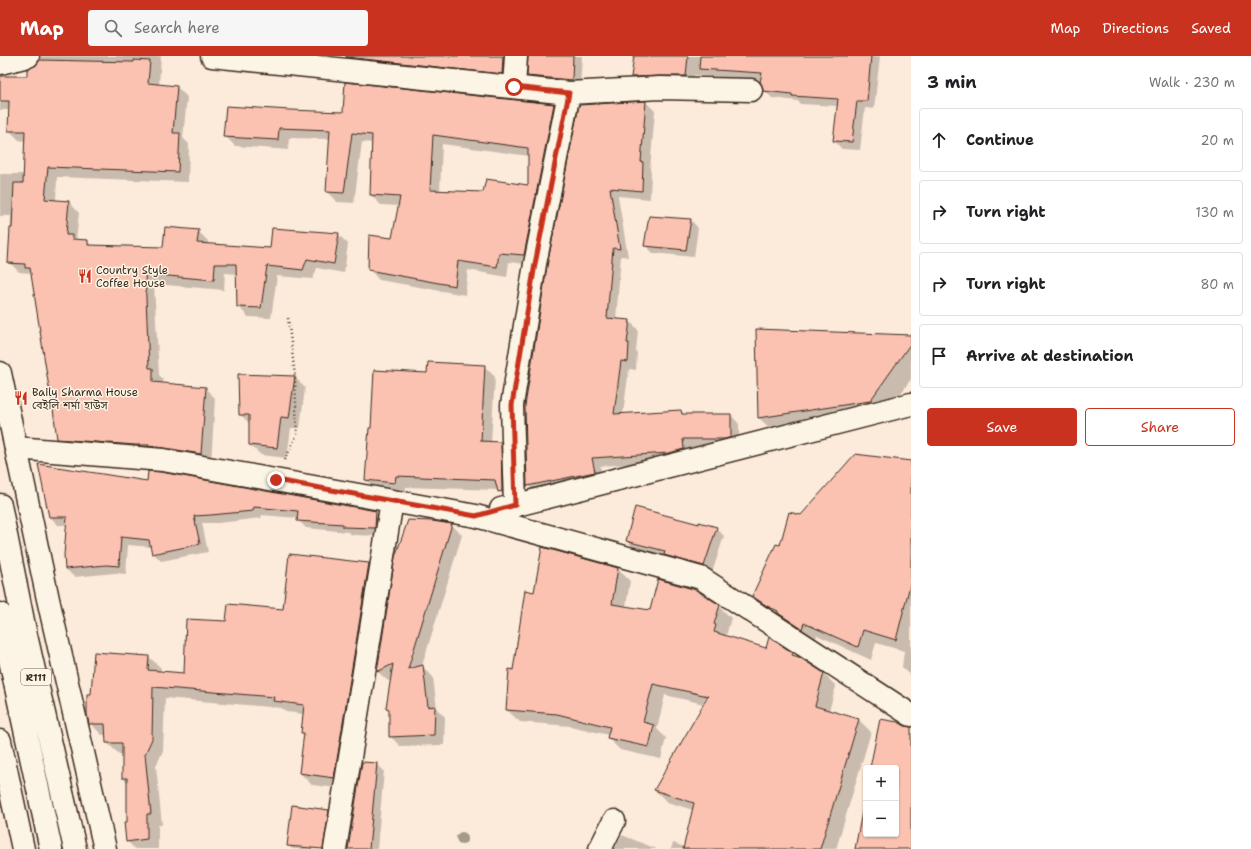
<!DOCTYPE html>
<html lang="en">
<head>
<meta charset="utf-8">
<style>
  :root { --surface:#fff; --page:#f6f6f6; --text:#202124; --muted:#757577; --line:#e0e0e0; --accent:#c8321e }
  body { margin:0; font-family:"Shantell Sans","Noto Sans Bengali",sans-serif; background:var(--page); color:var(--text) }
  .controls { position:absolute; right:12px; bottom:12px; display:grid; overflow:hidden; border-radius:4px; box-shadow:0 1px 3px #0004 }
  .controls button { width:36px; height:36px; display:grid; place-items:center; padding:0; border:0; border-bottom:1px solid var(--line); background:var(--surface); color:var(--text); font:20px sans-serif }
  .stop { position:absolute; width:12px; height:12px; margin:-9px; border:3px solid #c8321e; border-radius:50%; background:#fff }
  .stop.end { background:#c8321e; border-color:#fff; box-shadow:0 1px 4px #0008 }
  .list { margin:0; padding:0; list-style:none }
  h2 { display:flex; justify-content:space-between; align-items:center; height:52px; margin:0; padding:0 16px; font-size:17px }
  h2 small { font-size:13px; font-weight:400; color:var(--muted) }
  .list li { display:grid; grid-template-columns:26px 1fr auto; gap:12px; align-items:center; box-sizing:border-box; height:64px; margin:0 8px 8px; padding:0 8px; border:1px solid var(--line); border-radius:4px }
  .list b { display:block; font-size:15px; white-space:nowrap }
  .list em { font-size:13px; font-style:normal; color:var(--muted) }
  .actions { display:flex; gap:8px; padding:12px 16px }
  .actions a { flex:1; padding:9px 0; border:1px solid var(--accent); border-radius:4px; text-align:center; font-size:14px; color:var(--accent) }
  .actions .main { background:var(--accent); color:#fff }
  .icon { flex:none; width:22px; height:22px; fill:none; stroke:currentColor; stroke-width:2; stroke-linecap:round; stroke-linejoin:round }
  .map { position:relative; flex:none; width:911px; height:793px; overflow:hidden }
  header { display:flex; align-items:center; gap:24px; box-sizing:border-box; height:56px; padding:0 20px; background:var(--accent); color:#fff }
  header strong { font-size:19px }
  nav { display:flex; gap:22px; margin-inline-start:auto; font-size:14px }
  .search { width:280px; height:36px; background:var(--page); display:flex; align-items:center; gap:10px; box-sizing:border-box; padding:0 14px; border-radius:4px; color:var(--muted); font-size:15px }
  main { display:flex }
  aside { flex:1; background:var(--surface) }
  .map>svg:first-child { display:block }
</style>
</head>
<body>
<header>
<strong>Map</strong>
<div class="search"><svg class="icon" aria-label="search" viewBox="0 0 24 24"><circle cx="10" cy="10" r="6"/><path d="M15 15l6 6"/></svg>Search here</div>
<nav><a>Map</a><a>Directions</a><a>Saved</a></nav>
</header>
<main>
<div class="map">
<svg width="911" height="793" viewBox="0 0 911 793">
  <rect width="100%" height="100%" fill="#fcebdb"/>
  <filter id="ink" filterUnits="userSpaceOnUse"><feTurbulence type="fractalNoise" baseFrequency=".025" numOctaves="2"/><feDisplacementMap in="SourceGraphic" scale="8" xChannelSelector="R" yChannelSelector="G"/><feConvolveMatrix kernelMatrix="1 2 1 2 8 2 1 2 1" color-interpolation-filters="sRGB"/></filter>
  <g filter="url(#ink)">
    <path fill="#0003" fill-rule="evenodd" d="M41,0H161L159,29L177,31L187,41L183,82L189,88L188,126L57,121L56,145L69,146L79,157L76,185H87L92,190L164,192L198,175L208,185V188L271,193L338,178L348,188L344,217L317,212L313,223L277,220L271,262L248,261L238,250L237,218L225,217L224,234L154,228L159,319L163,323V328L205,332L215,342L211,408L69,393L58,382L52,333L50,331L31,217L19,216L9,206L11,160H0V118H24L25,85L19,84L9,74V54H0V21H28L41,4Z
      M373,0H515L510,25L381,12L372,4Z
      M529,0H582L580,32L537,28L528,20Z
      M635,0H880L874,53L865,52L860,94L842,93L834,85L838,50L800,48L798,45L772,42L764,34L762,24L694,19L693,27L640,28L632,21Z
      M646,46L655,55L650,114L651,116L650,143L618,140L628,201L621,200L616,264L630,265L638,274L636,295L637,297L636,314L629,313L623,358L681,355L685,359H731L739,368V390L734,391H691L692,402L678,405L600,410L603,424L536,438L528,429L580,50Z
      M554,49L564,59L534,209L509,206L507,221L468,214L465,239L379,224L369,213L393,183L399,150L381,149L371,139L373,87L362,86L354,147L337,146L327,136L330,83L289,82L288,94L235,90L225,80L344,57ZM442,88L529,100L528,130L484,138L440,136Z
      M691,164L698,172L694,201L653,197L645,189Z
      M911,280V323L885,360L775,377L759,362Z
      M484,310L495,321L491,387H500L511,398L509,446L498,434L406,431V437L377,435L366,424L372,373L428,318Z
      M295,321L305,332L300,372H291L287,402L261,399L250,389V368L240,358Z
      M911,406V620L902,611L904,595L876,587L871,604L817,579L815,585L766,553L753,540L781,490L802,460Z
      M161,417L376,456L384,464L383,480L352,479L348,476L306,472L298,464V462L262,459L261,462L219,467H202L208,496L161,505L153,497L152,491L128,489L126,518L115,517L74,521L66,513L67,469H58L50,461L148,426Z
      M431,466L452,469L462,479L422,610L433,621L437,653L445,661L444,689L400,690L390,680V654L387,652L391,624L388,625L378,616Z
      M699,469L716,472L724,480L712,517L673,506L668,501L635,493L627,485Z
      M542,492L618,513L630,525L626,551L651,556L719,550L731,562L726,580L766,593L792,598L824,618L836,630L829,655L859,664L871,676L836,793H671L673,787L685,791L693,754L667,746L655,734L704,648L665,639L657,673L666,682L661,703L620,694L608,682L609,679L570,670L520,666L507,654L513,615L534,537Z
      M369,508L380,519L345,733L312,729L300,717L304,679L302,676L304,658L286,656L282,652L165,642L163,695L156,710L162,769H158V793H135L127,785L128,728L123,722V698H119L107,687V679H102L90,667L95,597L149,601L161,612L160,616L184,618L227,566L284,554Z
      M363,707L377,708L384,715L377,793H349Z
      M328,755L335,762L330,793H292L288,789Z
      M622,779L657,793H614Z"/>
    <path fill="#fbc2b1" stroke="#3b2a1e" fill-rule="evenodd" d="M346,0H503L502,18L346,1Z
      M528,0H573L572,24L527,20Z
      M634,0H688L686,20H660L631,21Z
      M700,0H871L867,45H857L852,86L833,85L838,43L792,40V38L763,35L760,26L762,17L699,13Z
      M40,4L134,6V4L150,5L148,27L177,30L173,77H180L178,116L48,111L45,143L69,145L66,179H72V183L88,184V189L163,191L165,171L199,174L197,187L270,192L272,172L339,177L334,208L307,203L303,214L267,210L261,252L237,251L236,208H215L214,224L145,218L149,312H153V326L206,331L201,398L165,392L148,390L149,389H135L57,383L50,331L49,332L30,212H25V208L8,207L10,172H12L14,127H23L25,75H8L9,45H0V20H27V13L36,9Z
      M345,26L554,48L524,199L499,197L497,211L458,205L455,230L368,214L369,179L392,182L400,141L370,139L372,79L352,77L344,137L326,136L330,74L279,72L278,84L223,81L226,50L290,54L343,56ZM433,79L528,92V129L486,123L483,136L430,134Z
      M646,45L641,106H643L642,135L610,132L620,193L613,192L607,262L630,264L627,287H629L628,306L621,305L614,358L681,354L682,358H731V381L725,383H683L684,393L669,397L592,402L595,416L527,430L525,350L547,210L579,49Z
      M649,160L691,163L686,194L644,190Z
      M756,273L911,279V287L870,345L758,362Z
      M428,306L485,309L481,385L501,386L502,435L498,436L495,424L396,420L395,427L365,424L369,372H371L374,314L427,317Z
      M238,318L295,320L289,362L281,361L277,392L249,389V359H239Z
      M855,398L911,405V525L896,584L863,574L858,591L804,567L802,573L778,557V555L767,550L752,540L776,488L780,489L789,456L801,459Z
      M38,408L147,425L148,415L161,416L376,455L375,472L343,471V468L297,465L298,455L254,451L253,455L211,459L194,460L200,488L152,498L149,484L121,481L119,510L106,509L65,513L64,499L67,461H49Z
      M635,451L699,468V466L717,471L704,510L664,499L665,495L626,485Z
      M408,464L432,465L452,468L408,613L423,609L428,651L435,650L434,679L389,681V653L386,652L393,608L377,616L395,501Z
      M542,491L618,512L612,548L650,554L658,523L696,534L720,549L714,568L716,569L714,576L766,592L769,581L793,597L792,599L799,601L824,617L815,650L859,663L820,793H683L694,747L654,734L708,640L653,628L643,666L654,669L649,691L607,682L610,671L557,658L506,654L509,613L513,614L525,534L534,536Z
      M289,498L369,507L334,722L299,717L304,677H301L304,649L273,645L274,641L153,631L152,683L145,698L151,758H147V783L126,786L124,766H127V722H122V687H106L105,668H89L87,659V638H91L94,596L149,600L148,614L184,617L186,563L226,565L228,548L283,553Z
      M880,663L898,666L905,670L911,671V793H855L866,735V778H896V712H870Z
      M362,706L377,707L369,793H348Z
      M292,749L329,754L323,793L287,790Z"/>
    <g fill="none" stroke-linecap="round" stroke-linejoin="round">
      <defs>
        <path id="minor" d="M212,0L569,37L535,208L512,349L515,449
          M0,7L28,0
          M514,31L516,0
          M569,37L660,32L751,34
          M16,392L163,404L476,460L701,522L911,659
          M501,453L911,348
          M335,793L392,445
          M600,793L614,765"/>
        <path id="tertiary" d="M0,317L48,543L105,793
          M0,685L23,793"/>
        <path id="primary" d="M0,449L25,575L75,793
          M0,558L51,793"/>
      </defs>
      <use href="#minor" stroke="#3b2a1e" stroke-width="25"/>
      <use href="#tertiary" stroke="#3b2a1e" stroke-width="25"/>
      <use href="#primary" stroke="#3b2a1e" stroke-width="25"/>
      <path stroke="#3b2a1e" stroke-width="2.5" stroke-dasharray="1 3" stroke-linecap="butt" d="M285,404L297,378L295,320L288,262"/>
      <use href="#minor" stroke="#fcf5e5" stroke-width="22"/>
      <use href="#tertiary" stroke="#fcf5e5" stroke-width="22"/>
      <use href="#primary" stroke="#fcf5e5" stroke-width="22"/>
    </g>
    <circle fill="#a59a84" cx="462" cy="782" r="6"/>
  </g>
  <g fill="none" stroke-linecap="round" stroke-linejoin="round" filter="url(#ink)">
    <path stroke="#c8321e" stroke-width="5" d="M276,424L476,460L515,449L512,349L535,208L569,37L514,31"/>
  </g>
  <defs>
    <symbol id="restaurant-bare" viewBox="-9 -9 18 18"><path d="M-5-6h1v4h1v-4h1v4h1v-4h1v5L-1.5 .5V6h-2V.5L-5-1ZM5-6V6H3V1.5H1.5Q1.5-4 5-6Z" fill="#c8321e" stroke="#fcf5e5" stroke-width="2.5" paint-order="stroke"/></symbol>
  </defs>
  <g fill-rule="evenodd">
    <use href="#restaurant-bare" x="75" y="210" width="20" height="20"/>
    <use href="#restaurant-bare" x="11" y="332" width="20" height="20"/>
  </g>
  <g text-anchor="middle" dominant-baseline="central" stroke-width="3" stroke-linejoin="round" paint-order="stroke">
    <rect fill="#fcf5e5" stroke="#75675a" stroke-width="1" x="21" y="613" width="30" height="16" rx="3"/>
    <g font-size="10" font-weight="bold" fill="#3b2a1e">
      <text x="36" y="621">R111</text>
    </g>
    <g font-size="11" fill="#3b2a1e" stroke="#fcf5e5" text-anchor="start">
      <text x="96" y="214">Country Style<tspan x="96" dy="13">Coffee House</tspan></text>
      <text x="32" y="336">Baily Sharma House<tspan x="32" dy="13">বেইলি শর্মা হাউস</tspan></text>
    </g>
  </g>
</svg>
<div class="controls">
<button>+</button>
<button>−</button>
</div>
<div class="stop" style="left:514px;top:31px"></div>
<div class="stop end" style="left:276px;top:424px"></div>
</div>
<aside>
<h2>3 min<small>Walk · 230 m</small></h2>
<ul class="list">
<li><svg class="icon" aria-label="ahead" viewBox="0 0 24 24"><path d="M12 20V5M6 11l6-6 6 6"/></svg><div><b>Continue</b></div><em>20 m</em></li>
<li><svg class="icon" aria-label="right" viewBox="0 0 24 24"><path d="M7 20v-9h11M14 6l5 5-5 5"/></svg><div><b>Turn right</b></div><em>130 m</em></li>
<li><svg class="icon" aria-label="right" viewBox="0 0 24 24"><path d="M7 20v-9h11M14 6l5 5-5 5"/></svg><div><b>Turn right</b></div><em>80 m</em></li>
<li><svg class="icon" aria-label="arrive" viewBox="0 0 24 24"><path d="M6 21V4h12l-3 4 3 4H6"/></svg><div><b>Arrive at destination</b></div></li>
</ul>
<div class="actions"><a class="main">Save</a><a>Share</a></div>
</aside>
</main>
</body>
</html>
